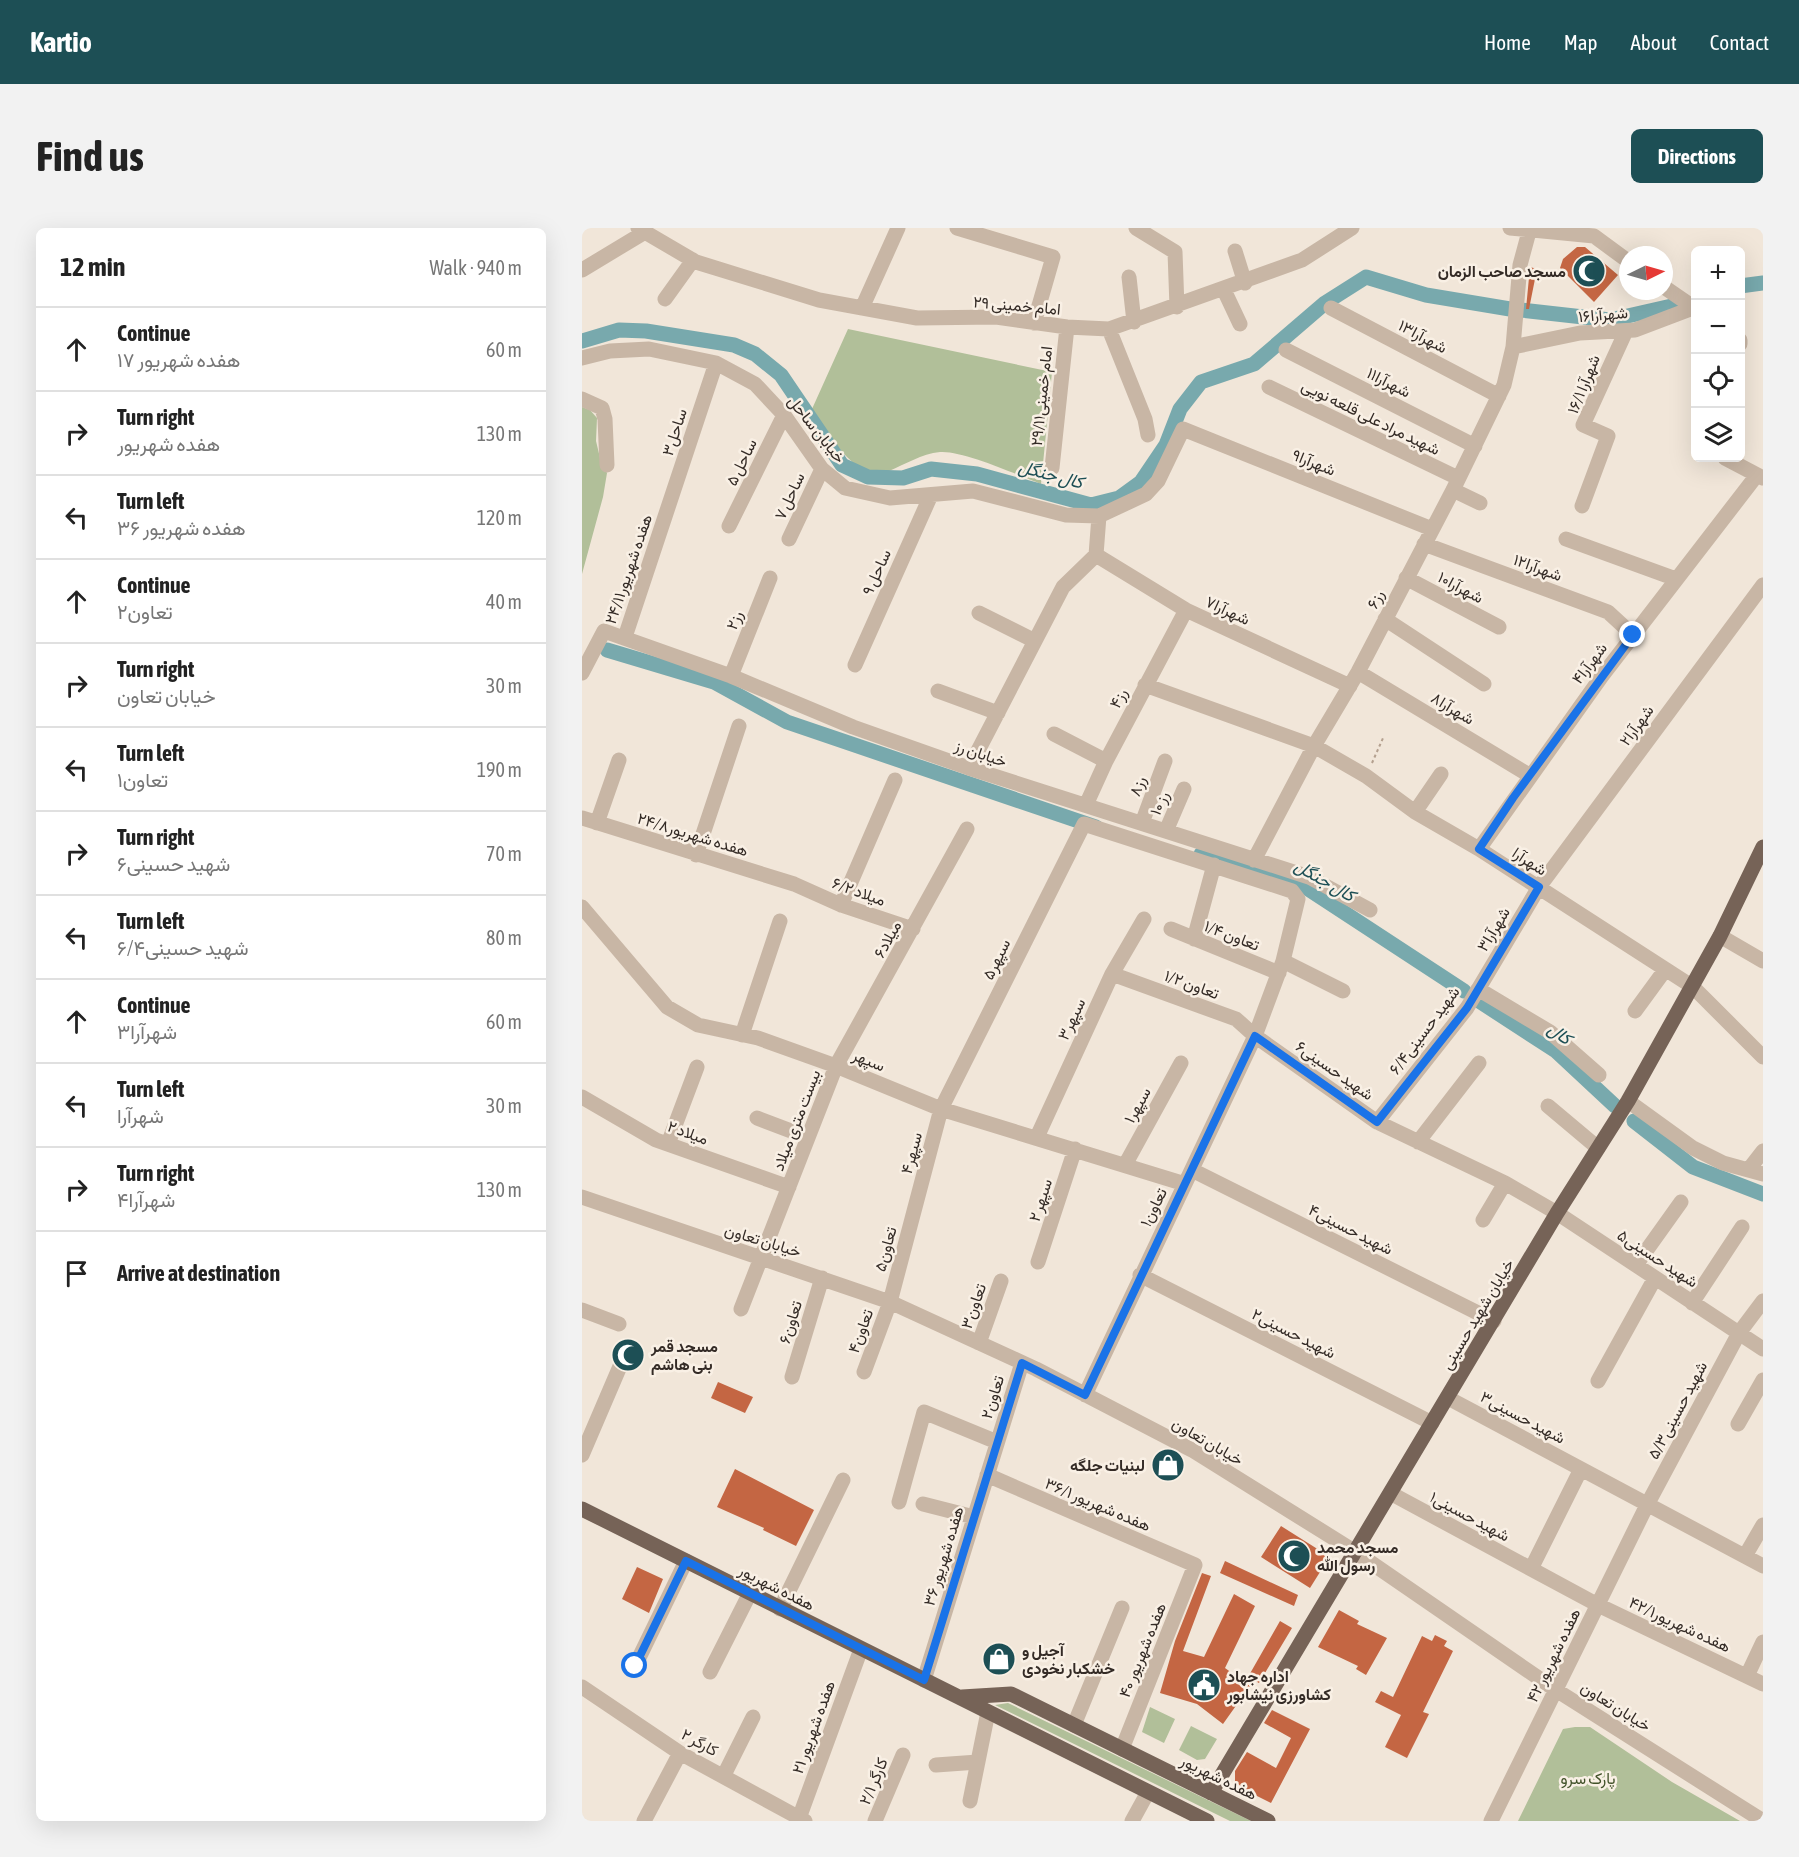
<!DOCTYPE html>
<html lang="en">
<head>
<meta charset="utf-8">
<style>
  :root { --surface:#fff; --page:#f2f2f2; --text:#222; --muted:#767676; --line:#e0e0e0; --accent:#1d4f55 }
  body { margin:0; font-family:"Asap Condensed",Vazirmatn,sans-serif; background:var(--page); color:var(--text) }
  .controls { position:absolute; right:18px; top:18px; display:grid; overflow:hidden; border-radius:9px; box-shadow:0 6px 24px #0002 }
  .controls button { width:54px; height:54px; display:grid; place-items:center; padding:0; border:0; border-bottom:2px solid var(--line); background:var(--surface); color:var(--text); font:30px sans-serif }
  .compass { position:absolute; left:1037px; top:18px; width:54px; height:54px; border-radius:50%; background:var(--surface); box-shadow:0 6px 24px #0002; rotate:85deg }
  .stop { position:absolute; width:18px; height:18px; margin:-14px; border:4px solid #1a73e8; border-radius:50%; background:#fff }
  .stop.end { background:#1a73e8; border-color:#fff; box-shadow:0 2px 6px #0008 }
  .list { margin:0; padding:0; list-style:none }
  h2 { display:flex; justify-content:space-between; align-items:center; height:78px; margin:0; padding:0 24px; font-size:26px }
  h2 small { font-size:20px; font-weight:400; color:var(--muted) }
  .list li { display:grid; grid-template-columns:39px 1fr auto; gap:18px; align-items:center; box-sizing:border-box; height:84px; padding:0 24px; border-top:2px solid var(--line) }
  .list b { display:block; font-size:22px; white-space:nowrap }
  .list p { margin:0; font-size:20px; white-space:nowrap; color:var(--muted) }
  .list em { font-size:20px; font-style:normal; color:var(--muted) }
  .icon { flex:none; width:33px; height:33px; fill:none; stroke:currentColor; stroke-width:2; stroke-linecap:round; stroke-linejoin:round }
  .map { position:relative; flex:none; width:1181px; height:1593px; overflow:hidden; border-radius:9px }
  header { display:flex; align-items:center; gap:36px; box-sizing:border-box; height:84px; padding:0 30px; background:var(--accent); color:#fff }
  header strong { font-size:28px }
  nav { display:flex; gap:33px; margin-inline-start:auto; font-size:21px }
  .intro { display:flex; align-items:center; justify-content:space-between; box-sizing:border-box; height:144px; padding:0 36px }
  h1 { margin:0; font-size:42px }
  .button { padding:15px 27px; border-radius:9px; background:var(--accent); color:#fff; font-size:21px; font-weight:700 }
  main { display:flex; gap:36px; padding:0 36px }
  aside { flex:1; background:var(--surface); border-radius:9px; box-shadow:0 6px 24px #0002 }
  .map>svg:first-child { display:block }
</style>
</head>
<body>
<header>
<strong>Kartio</strong>
<nav><a>Home</a><a>Map</a><a>About</a><a>Contact</a></nav>
</header>
<div class="intro"><h1>Find us</h1><a class="button">Directions</a></div>
<main>
<aside>
<h2>12 min<small>Walk · 940 m</small></h2>
<ul class="list">
<li><svg class="icon" aria-label="ahead" viewBox="0 0 24 24"><path d="M12 20V5M6 11l6-6 6 6"/></svg><div><b>Continue</b><p>هفده شهریور ۱۷</p></div><em>60 m</em></li>
<li><svg class="icon" aria-label="right" viewBox="0 0 24 24"><path d="M7 20v-9h11M14 6l5 5-5 5"/></svg><div><b>Turn right</b><p>هفده شهریور</p></div><em>130 m</em></li>
<li><svg class="icon" aria-label="left" viewBox="0 0 24 24"><path d="M17 20v-9H6M10 6l-5 5 5 5"/></svg><div><b>Turn left</b><p>هفده شهریور ۳۶</p></div><em>120 m</em></li>
<li><svg class="icon" aria-label="ahead" viewBox="0 0 24 24"><path d="M12 20V5M6 11l6-6 6 6"/></svg><div><b>Continue</b><p>تعاون۲</p></div><em>40 m</em></li>
<li><svg class="icon" aria-label="right" viewBox="0 0 24 24"><path d="M7 20v-9h11M14 6l5 5-5 5"/></svg><div><b>Turn right</b><p>خیابان تعاون</p></div><em>30 m</em></li>
<li><svg class="icon" aria-label="left" viewBox="0 0 24 24"><path d="M17 20v-9H6M10 6l-5 5 5 5"/></svg><div><b>Turn left</b><p>تعاون۱</p></div><em>190 m</em></li>
<li><svg class="icon" aria-label="right" viewBox="0 0 24 24"><path d="M7 20v-9h11M14 6l5 5-5 5"/></svg><div><b>Turn right</b><p>شهید حسینی۶</p></div><em>70 m</em></li>
<li><svg class="icon" aria-label="left" viewBox="0 0 24 24"><path d="M17 20v-9H6M10 6l-5 5 5 5"/></svg><div><b>Turn left</b><p>شهید حسینی۶/۴</p></div><em>80 m</em></li>
<li><svg class="icon" aria-label="ahead" viewBox="0 0 24 24"><path d="M12 20V5M6 11l6-6 6 6"/></svg><div><b>Continue</b><p>شهرآرا۳</p></div><em>60 m</em></li>
<li><svg class="icon" aria-label="left" viewBox="0 0 24 24"><path d="M17 20v-9H6M10 6l-5 5 5 5"/></svg><div><b>Turn left</b><p>شهرآرا</p></div><em>30 m</em></li>
<li><svg class="icon" aria-label="right" viewBox="0 0 24 24"><path d="M7 20v-9h11M14 6l5 5-5 5"/></svg><div><b>Turn right</b><p>شهرآرا۴</p></div><em>130 m</em></li>
<li><svg class="icon" aria-label="arrive" viewBox="0 0 24 24"><path d="M6 21V4h12l-3 4 3 4H6"/></svg><div><b>Arrive at destination</b></div></li>
</ul>
</aside>
<div class="map">
<svg width="1181" height="1593" viewBox="0 0 1181 1593">
  <rect width="100%" height="100%" fill="#f1e6d9"/>
  <path fill="#b1bf99" d="M266,101L470,144L459,256C436,247 380,222 358,224C339,226 324,236 307,243C273,257 245,202 230,181Z
    M0,179L8,182L15,190L14,213L19,234L25,245L21,269L0,346Z
    M426,1475L669,1593H648L413,1477Z
    M568,1479L593,1491L582,1515L560,1504Z
    M609,1498L635,1511L623,1531L615,1532L597,1522Z
    M993,1499H1008L1090,1554L1158,1593H936L981,1501Z"/>
  <g fill="none" stroke-linecap="round" stroke-linejoin="round">
    <path stroke="#78a9ad" stroke-width="15" d="M1158,58L1181,55
      M939,82L1028,92L1094,77
      M0,113L37,102L64,103L152,117L173,126L199,147L260,237L286,249L321,250L349,241L395,246L509,277L537,270L559,254L584,217L598,181L619,154L672,136L743,75L784,49L844,67L928,81
      M25,422L132,454L205,494L514,599
      M619,626L711,651L882,763
      M894,771L974,823L1033,878
      M1052,893L1111,939L1181,966"/>
  </g>
  <path fill="#c46643" d="M995,19H1003L1036,47L1012,74L978,40L981,31Z
    M948,39L955,41L947,81H944Z
    M136,1154L171,1169L163,1185L129,1170Z
    M153,1241L232,1282L214,1318L181,1302L182,1300L135,1279Z
    M699,1298L745,1327L743,1336L728,1360L679,1329Z
    M643,1333L716,1367L712,1378L638,1345Z
    M55,1339L81,1351L67,1385L40,1371Z
    M620,1345L629,1348L601,1423L622,1429L652,1366L673,1378L643,1440L668,1458L641,1496L615,1476L578,1465L593,1413Z
    M757,1382L777,1393L775,1396L805,1410L784,1447L774,1441L776,1438L736,1419Z
    M698,1393L710,1400L677,1455L666,1449Z
    M853,1407L865,1413L862,1418L871,1423L841,1484L847,1486L825,1530L803,1519L819,1487L793,1474L799,1463L811,1469L840,1408L850,1413Z
    M407,1418L431,1429L424,1444L402,1433Z
    M690,1482L728,1501L689,1575L663,1562L653,1553V1543L665,1524L694,1540L709,1510L682,1495Z"/>
  <g fill="none" stroke-linecap="round" stroke-linejoin="round">
    <path stroke="#b4a08f" stroke-width="2" stroke-dasharray="3 3" stroke-linecap="butt" d="M790,535L801,510"/>
    <path stroke="#c8b6a5" stroke-width="15" d="M56,0L114,34L237,72L335,90L414,89L485,99L527,101L720,32L770,0
      M375,0L471,29L452,95
      M554,0L593,24L595,79
      M928,0L1012,8L1046,33
      M653,23L663,55
      M0,42L63,4
      M547,49L552,94
      M1082,59L1114,81
      M642,62L658,96
      M83,71L111,32
      M280,80L316,0
      M749,80L917,168
      M527,101L563,191L566,207
      M1158,112V116
      M931,119L998,105L1053,102L1111,80
      M704,122L893,218
      M0,130L28,123L67,121L134,135L173,156L202,187L240,241L263,260L308,270L391,263L484,287L517,288L514,327
      M687,159L876,250
      M0,171L20,180L23,191L25,237
      M1143,230L1181,250
      M470,240L485,99
      M871,262L898,275
      M1000,278L1026,208L1001,197L1044,103
      M517,288L564,266L576,253L601,201L850,301
      M147,298L202,187
      M207,311L240,241
      M984,311L1094,351
      M842,316L1026,384L1051,407
      M514,327L604,382L768,458
      M824,350L917,399
      M397,385L453,413
      M803,391L902,456
      M43,409L134,135
      M273,437L349,267
      M776,444L947,547
      M0,445L22,403L149,448L271,499L387,540L727,649L788,682
      M149,448L188,350
      M563,457L732,518L784,548L833,584L897,621L1111,759L1181,829
      M356,463L416,485
      M472,506L524,533
      M387,540L481,359L514,327
      M504,577L524,533L604,382
      M833,584L859,546
      M0,590L212,656L259,677L331,701
      M15,595L37,532
      M560,595L583,533
      M584,603L602,561
      M897,621L1020,448L1175,247
      M114,627L157,498
      M672,632L732,518L776,444L871,262L922,157L931,119L938,37L948,0
      M259,677L313,552
      M0,679L85,779L116,797L176,810L254,838L359,881L603,956
      M589,701L697,745
      M1138,708L1181,733
      M612,711L632,637
      M701,733L761,763
      M530,746L654,791L673,808L795,894L923,955L975,985L1181,1121
      M896,761L968,804L1017,847
      M1053,783L1083,742
      M160,807L198,693
      M0,869L74,912L207,959
      M1046,873L1111,920L1141,935L1181,946
      M966,878L1016,920
      M175,890L225,909
      M795,894L885,780L957,659L1181,357
      M455,909L530,746L562,691
      M836,914L897,835
      M86,916L115,839
      M543,937L599,835
      M1167,941L1181,923
      M610,942L912,1093
      M0,969L308,1074L454,1141L610,1222L772,1323L974,1462L1181,1593
      M901,992L923,955
      M456,1034L493,921
      M1054,1037L1099,974
      M558,1047L850,1195
      M1110,1075L1160,999
      M159,1081L254,838L385,601
      M0,1082L37,1096
      M397,1115L419,1053
      M282,1144L308,1074L359,881L502,596L710,663L716,671L701,733L673,808L503,1167
      M210,1149L240,1050
      M1016,1153L1073,1050
      M866,1170L1181,1338
      M1156,1196L1181,1152
      M0,1227L39,1136
      M405,1247L613,1337L540,1521
      M810,1266L1016,1377L1181,1456
      M317,1274L342,1184L415,1214
      M341,1276L392,1289
      M1163,1328L1181,1297
      M949,1341L999,1241
      M198,1381L261,1252
      M53,1438L104,1333
      M128,1444L168,1365
      M1165,1448L1181,1414
      M342,1452L440,1135
      M0,1459L98,1525L223,1593
      M492,1497L540,1380
      M354,1537L396,1534
      M142,1547L171,1489
      M388,1573L406,1484
      M62,1593L98,1525
      M216,1593L279,1421
      M293,1593L321,1527
      M550,1593L566,1564
      M909,1593L1065,1277L1157,1105L1181,1073"/>
    <path stroke="#766357" stroke-width="15" d="M0,1281L625,1593
      M380,1469L429,1466L686,1593
      M629,1565L975,985L1046,873L1138,708L1181,619"/>
  </g>
  <g fill="none" stroke-linecap="round" stroke-linejoin="round">
    <path stroke="#1a73e8" stroke-width="8" d="M53,1438L104,1333L342,1452L440,1135L503,1167L673,808L795,894L885,780L957,659L897,621L931,570L1051,407"/>
  </g>
  <defs>
    <symbol id="mosque-disc" viewBox="-11 -11 22 22"><circle r="9.5" fill="#1d4f55" stroke="#f9f0e5"/><path d="M3.5-4.9A6 6 0 1 0 3.5 4.9A5 5 0 1 1 3.5-4.9Z" fill="#fff"/></symbol>
    <symbol id="shop-disc" viewBox="-11 -11 22 22"><circle r="9.5" fill="#1d4f55" stroke="#f9f0e5"/><path d="M-5-2.5h2.3a2.7 3.5 0 0 1 5.4 0H5L5.5 6h-11ZM-1.5-2.5h3a1.5 2.3 0 0 0-3 0Z" fill="#fff"/></symbol>
    <symbol id="civic-disc" viewBox="-11 -11 22 22"><circle r="9.5" fill="#1d4f55" stroke="#f9f0e5"/><path d="M-.6-6.5H3V-4.5H.6V-3L4-1V1h2V6H-6V1h2V-1L-.6-3ZM-1.2 2.5V6h2.4V2.5Z" fill="#fff"/></symbol>
  </defs>
  <g fill-rule="evenodd">
    <use href="#mosque-disc" x="988" y="24" width="38" height="38"/>
    <use href="#mosque-disc" x="27" y="1108" width="38" height="38"/>
    <use href="#shop-disc" x="567" y="1218" width="38" height="38"/>
    <use href="#mosque-disc" x="693" y="1309" width="38" height="38"/>
    <use href="#shop-disc" x="398" y="1412" width="38" height="38"/>
    <use href="#civic-disc" x="603" y="1438" width="38" height="38"/>
  </g>
  <g text-anchor="middle" dominant-baseline="central" stroke-width="5" stroke-linejoin="round" paint-order="stroke">
    <g font-size="16" font-weight="bold" fill="#342b26" stroke="#f9f0e5" text-anchor="start">
      <text x="984" y="43" text-anchor="end">مسجد صاحب الزمان</text>
      <text x="69" y="1118">مسجد قمر<tspan x="69" dy="18">بنی هاشم</tspan></text>
      <text x="563" y="1237" text-anchor="end">لبنیات جلگه</text>
      <text x="735" y="1319">مسجد محمد<tspan x="735" dy="18">رسول الله</tspan></text>
      <text x="440" y="1422">آجیل و<tspan x="440" dy="18">خشکبار نخودی</tspan></text>
      <text x="645" y="1448">اداره جهاد<tspan x="645" dy="18">کشاورزی نیشابور</tspan></text>
    </g>
    <g font-size="16" fill="#342b26" stroke="#f9f0e5">
      <text transform="translate(435 77) rotate(5)">امام خمینی ۲۹</text>
      <text transform="translate(1021 86) rotate(-5)">شهرآرا۱۶</text>
      <text transform="translate(841 108) rotate(28)">شهرآرا۱۳</text>
      <text transform="translate(807 154) rotate(27)">شهرآرا۱۱</text>
      <text transform="translate(1001 156) rotate(-68)">شهرآرا ۱۶/۱</text>
      <text transform="translate(459 168) rotate(-84)">امام خمینی۲۹/۱۱</text>
      <text transform="translate(789 189) rotate(26)">شهید مراد علی قلعه نویی</text>
      <text transform="translate(235 201) rotate(51)">خیابان ساحل</text>
      <text transform="translate(92 204) rotate(-72)">ساحل۳</text>
      <text transform="translate(159 234) rotate(-64)">ساحل ۵</text>
      <text transform="translate(732 234) rotate(22)">شهرآرا۹</text>
      <text transform="translate(207 268) rotate(-65)">ساحل ۷</text>
      <text transform="translate(956 339) rotate(20)">شهرآرا۱۲</text>
      <text transform="translate(46 341) rotate(-71)">هفده شهریور۲۴/۱۱</text>
      <text transform="translate(294 344) rotate(-66)">ساحل ۹</text>
      <text transform="translate(879 359) rotate(28)">شهرآرا۱۰</text>
      <text transform="translate(793 371) rotate(-63)">رز۶</text>
      <text transform="translate(646 382) rotate(25)">شهرآرا۷</text>
      <text transform="translate(152 392) rotate(-68)">رز۲</text>
      <text transform="translate(1007 435) rotate(-53)">شهرآرا۴</text>
      <text transform="translate(536 470) rotate(-63)">رز۴</text>
      <text transform="translate(871 480) rotate(31)">شهرآرا۸</text>
      <text transform="translate(1054 497) rotate(-54)">شهرآرا۲</text>
      <text transform="translate(399 525) rotate(19)">خیابان رز</text>
      <text transform="translate(555 558) rotate(-70)">رز۸</text>
      <text transform="translate(577 575) rotate(-66)">رز ۱۰</text>
      <text transform="translate(111 606) rotate(17)">هفده شهریور۲۴/۸</text>
      <text transform="translate(948 633) rotate(33)">شهرآرا</text>
      <text transform="translate(277 663) rotate(20)">میلاد ۶/۲</text>
      <text transform="translate(911 701) rotate(-59)">شهرآرا۳</text>
      <text transform="translate(650 707) rotate(21)">تعاون ۱/۴</text>
      <text transform="translate(305 711) rotate(-61)">میلاد۶</text>
      <text transform="translate(414 731) rotate(-64)">سپهر۵</text>
      <text transform="translate(610 756) rotate(20)">تعاون ۱/۲</text>
      <text transform="translate(489 791) rotate(-65)">سپهر۳</text>
      <text transform="translate(842 802) rotate(-53)">شهید حسینی۶/۴</text>
      <text transform="translate(287 832) rotate(22)">سپهر</text>
      <text transform="translate(753 842) rotate(35)">شهید حسینی۶</text>
      <text transform="translate(555 877) rotate(-61)">سپهر۱</text>
      <text transform="translate(214 892) rotate(-69)">بیست متری میلاد</text>
      <text transform="translate(106 904) rotate(20)">میلاد ۲</text>
      <text transform="translate(329 925) rotate(-75)">سپهر۴</text>
      <text transform="translate(458 972) rotate(-72)">سپهر ۲</text>
      <text transform="translate(571 979) rotate(-64)">تعاون۱</text>
      <text transform="translate(769 1001) rotate(27)">شهید حسینی۴</text>
      <text transform="translate(181 1012) rotate(17)">خیابان تعاون</text>
      <text transform="translate(303 1021) rotate(-75)">تعاون۵</text>
      <text transform="translate(1076 1030) rotate(33)">شهید حسینی۵</text>
      <text transform="translate(391 1078) rotate(-71)">تعاون۳</text>
      <text transform="translate(895 1086) rotate(-59)">خیابان شهید حسینی</text>
      <text transform="translate(208 1094) rotate(-73)">تعاون۶</text>
      <text transform="translate(278 1103) rotate(-70)">تعاون۴</text>
      <text transform="translate(712 1105) rotate(27)">شهید حسینی۲</text>
      <text transform="translate(410 1169) rotate(-73)">تعاون۲</text>
      <text transform="translate(1095 1182) rotate(-62)">شهید حسینی۵/۳</text>
      <text transform="translate(941 1189) rotate(28)">شهید حسینی۳</text>
      <text transform="translate(626 1213) rotate(30)">خیابان تعاون</text>
      <text transform="translate(516 1276) rotate(23)">هفده شهریور ۳۶/۱</text>
      <text transform="translate(888 1288) rotate(28)">شهید حسینی۱</text>
      <text transform="translate(361 1328) rotate(-73)">هفده شهریور ۳۶</text>
      <text transform="translate(195 1359) rotate(27)">هفده شهریور</text>
      <text transform="translate(1098 1396) rotate(25)">هفده شهریور۴۲/۱</text>
      <text transform="translate(560 1422) rotate(-68)">هفده شهریور ۴۰</text>
      <text transform="translate(971 1427) rotate(-64)">هفده شهریور ۴۲</text>
      <text transform="translate(1034 1478) rotate(32)">خیابان تعاون</text>
      <text transform="translate(231 1499) rotate(-70)">هفده شهریور ۲۱</text>
      <text transform="translate(118 1514) rotate(29)">کارگر ۲</text>
      <text transform="translate(637 1549) rotate(26)">هفده شهریور</text>
      <text transform="translate(291 1553) rotate(-67)">کارگر ۲/۱</text>
    </g>
    <g font-size="16" fill="#42522a" stroke="#f9f0e5">
      <text x="1006" y="1550">پارک سرو</text>
    </g>
    <g font-size="18" font-style="italic" fill="#1d4f55" stroke="#f9f0e5">
      <text transform="translate(469 246) rotate(15)">کال جنگل</text>
      <text transform="translate(743 652) rotate(30)">کال جنگل</text>
      <text transform="translate(978 805) rotate(36)">کال</text>
    </g>
  </g>
</svg>
<div class="controls">
<button>+</button>
<button>−</button>
<button><svg class="icon" aria-label="locate" viewBox="0 0 24 24"><circle cx="12" cy="12" r="6"/><path d="M12 2v4M12 18v4M2 12h4M18 12h4"/></svg></button>
<button><svg class="icon" aria-label="layers" viewBox="0 0 24 24"><path d="M12 4l9 5-9 5-9-5zM3 14l9 5 9-5"/></svg></button>
</div>
<svg class="compass" viewBox="-18 -18 36 36"><path d="M0-13l5 13h-10z" fill="#e53935"/><path d="M0 13l5-13h-10z" fill="#767676"/></svg>
<div class="stop" style="left:53px;top:1438px"></div>
<div class="stop end" style="left:1051px;top:407px"></div>
</div>
</main>
</body>
</html>
